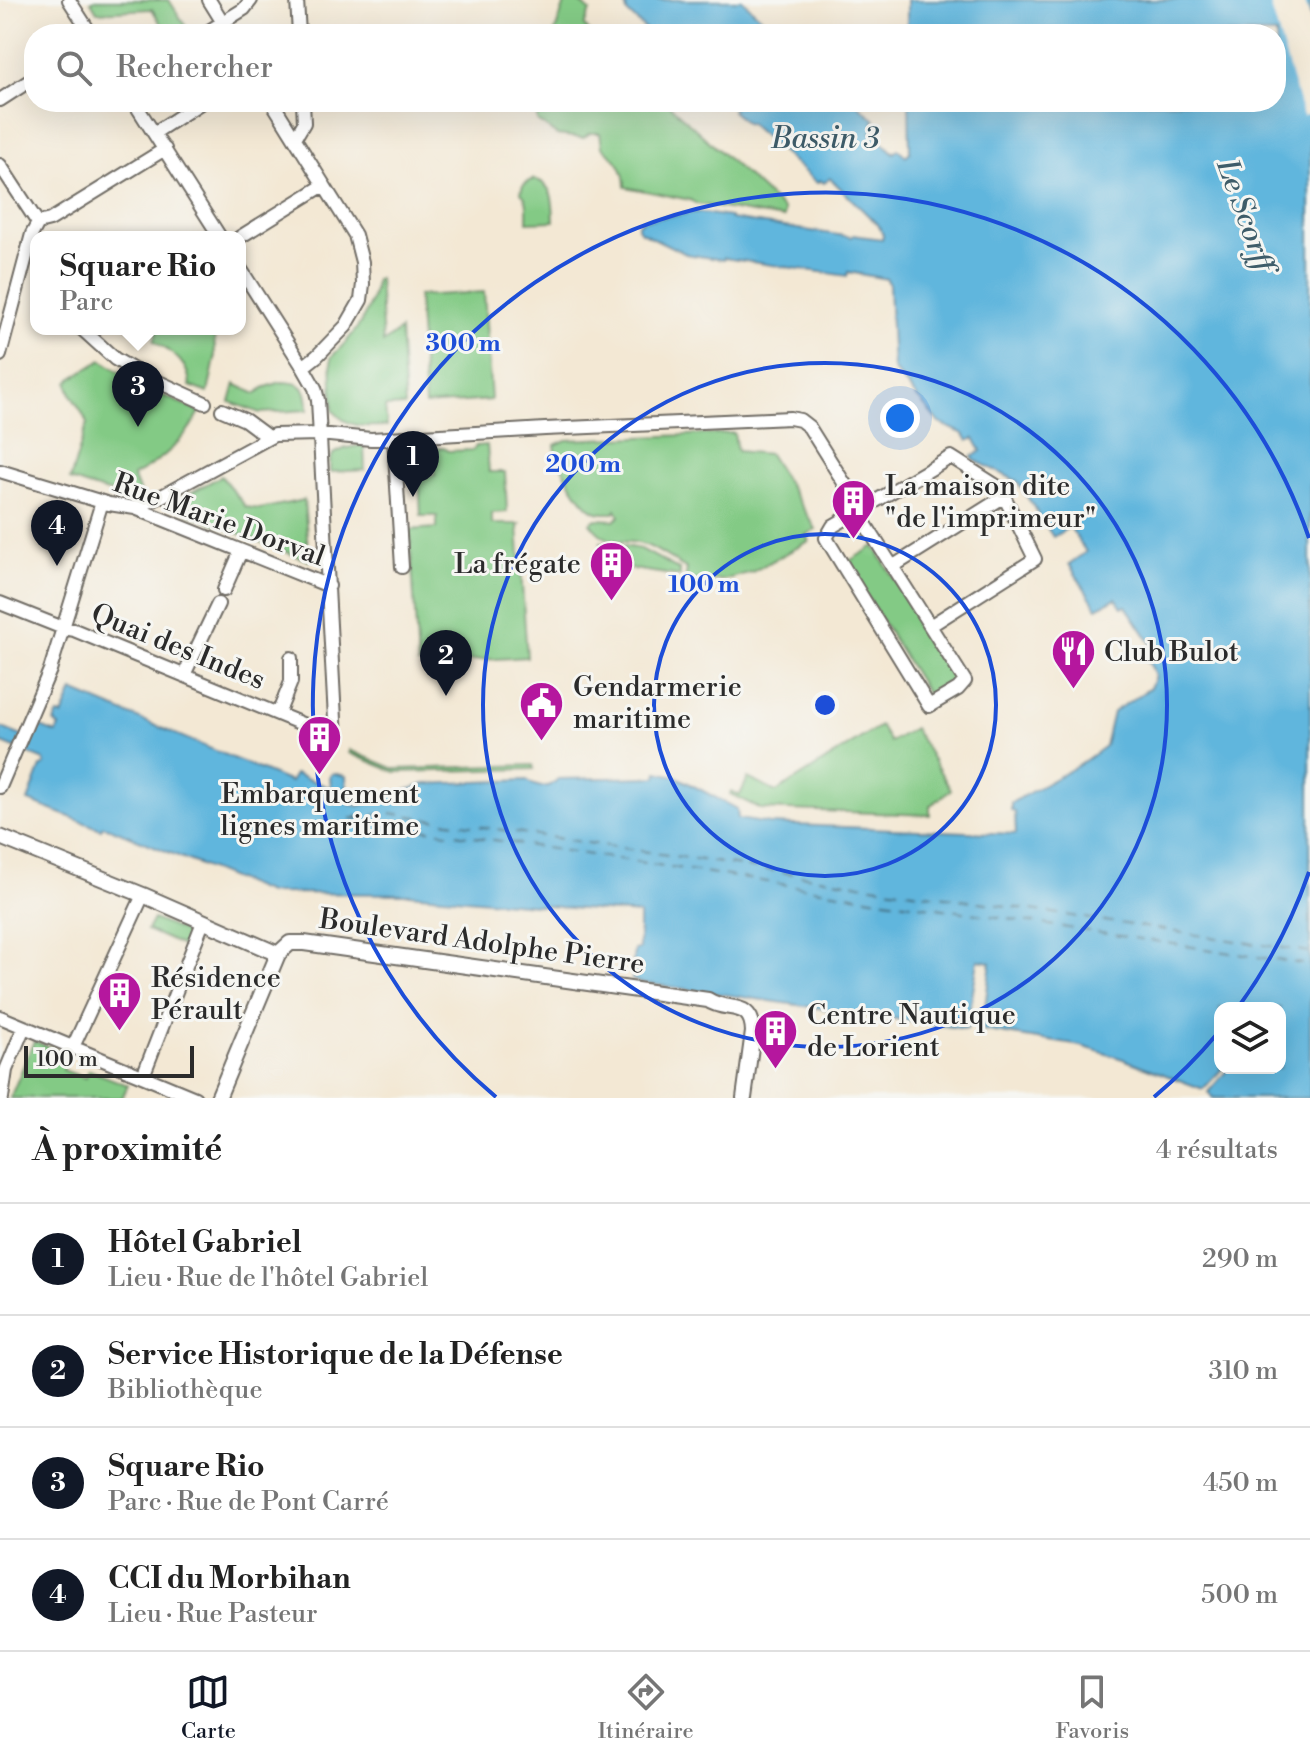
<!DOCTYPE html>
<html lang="fr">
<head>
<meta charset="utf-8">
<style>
  :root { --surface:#fff; --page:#f6f6f6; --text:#222; --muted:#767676; --line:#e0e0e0; --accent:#111827 }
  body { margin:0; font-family:"Libre Bodoni",serif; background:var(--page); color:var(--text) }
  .controls { position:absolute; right:24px; bottom:24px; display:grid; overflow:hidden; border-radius:16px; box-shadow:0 8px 32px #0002 }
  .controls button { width:72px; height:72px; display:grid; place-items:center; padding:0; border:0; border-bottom:2px solid var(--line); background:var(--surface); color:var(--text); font:40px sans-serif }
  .scale { position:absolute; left:24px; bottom:20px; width:170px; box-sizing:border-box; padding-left:8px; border:4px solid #2b2b2b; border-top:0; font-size:22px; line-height:28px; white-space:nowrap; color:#2b2b2b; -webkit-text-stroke:6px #f6f6f2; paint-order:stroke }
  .you { position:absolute; left:900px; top:418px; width:28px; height:28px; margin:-20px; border:6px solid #fff; border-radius:50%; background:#1a73e8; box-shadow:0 0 0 12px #1a73e833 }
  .badge { display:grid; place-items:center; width:52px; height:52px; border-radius:50%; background:var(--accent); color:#fff; font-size:26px; font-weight:700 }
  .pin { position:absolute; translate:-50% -66px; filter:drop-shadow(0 2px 4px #0008) }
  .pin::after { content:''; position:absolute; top:42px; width:28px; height:24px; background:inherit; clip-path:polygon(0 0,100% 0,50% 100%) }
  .popup { position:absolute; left:30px; top:231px; width:216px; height:104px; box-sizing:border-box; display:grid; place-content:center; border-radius:16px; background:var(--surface); filter:drop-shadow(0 2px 6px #0005); font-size:26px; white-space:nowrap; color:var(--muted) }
  .popup b { font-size:30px; color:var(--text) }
  .popup::after { content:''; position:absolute; left:50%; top:100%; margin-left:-16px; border:16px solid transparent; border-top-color:var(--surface) }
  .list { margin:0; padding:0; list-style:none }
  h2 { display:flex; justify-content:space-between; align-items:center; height:104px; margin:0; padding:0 32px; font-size:34px }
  h2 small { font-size:26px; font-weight:400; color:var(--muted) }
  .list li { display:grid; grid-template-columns:52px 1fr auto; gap:24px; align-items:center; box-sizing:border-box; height:112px; padding:0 32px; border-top:2px solid var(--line) }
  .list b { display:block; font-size:30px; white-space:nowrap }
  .list p { margin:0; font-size:26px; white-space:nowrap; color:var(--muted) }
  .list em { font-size:26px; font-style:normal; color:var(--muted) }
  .icon { flex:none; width:44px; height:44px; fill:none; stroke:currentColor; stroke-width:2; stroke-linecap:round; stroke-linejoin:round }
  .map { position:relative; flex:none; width:1310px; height:1098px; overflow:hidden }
  .search { position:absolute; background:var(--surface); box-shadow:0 8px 32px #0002; left:24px; right:24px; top:24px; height:88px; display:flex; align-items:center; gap:20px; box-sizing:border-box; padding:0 28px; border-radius:32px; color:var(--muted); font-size:30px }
  .sheet { height:552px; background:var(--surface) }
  nav { display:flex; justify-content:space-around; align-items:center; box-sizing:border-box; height:112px; border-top:2px solid var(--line); background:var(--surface); font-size:22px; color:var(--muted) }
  nav a { display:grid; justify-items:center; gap:4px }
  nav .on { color:var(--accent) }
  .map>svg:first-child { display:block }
</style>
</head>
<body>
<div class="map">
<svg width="1310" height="1098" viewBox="0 0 1310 1098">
  <rect width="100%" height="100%" fill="#f6f6f2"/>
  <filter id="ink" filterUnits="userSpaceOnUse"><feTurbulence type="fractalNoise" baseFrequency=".0125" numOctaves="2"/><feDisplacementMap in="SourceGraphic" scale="16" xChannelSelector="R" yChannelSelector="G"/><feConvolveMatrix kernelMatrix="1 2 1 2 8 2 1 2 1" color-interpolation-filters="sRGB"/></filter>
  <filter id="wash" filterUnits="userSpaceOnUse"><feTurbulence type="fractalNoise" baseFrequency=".006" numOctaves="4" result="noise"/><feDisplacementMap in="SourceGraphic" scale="32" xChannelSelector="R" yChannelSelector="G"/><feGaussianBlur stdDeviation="1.8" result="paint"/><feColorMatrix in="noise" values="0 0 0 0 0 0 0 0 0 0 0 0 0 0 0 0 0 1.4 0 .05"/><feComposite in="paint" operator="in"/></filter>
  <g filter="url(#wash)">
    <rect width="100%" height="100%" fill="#f3e8d4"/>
    <path fill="#83ca85" stroke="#577a58" stroke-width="2" d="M95,0H169L190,33L167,34L152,9L97,12L91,2Z
      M564,0C576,0 581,2 590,11L584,26L592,34H554L564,6Z
      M537,102H666L784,210V218L697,204L690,200L625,187C625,168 616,158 602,147L600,133H590L583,138L557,135L537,121Z
      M535,179C555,186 553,203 554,221L527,222C527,213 529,198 521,193C521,184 528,181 535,179Z
      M379,278L383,343L400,330L405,406L385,407L387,426C366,427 346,428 333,410L331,357C355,335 371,313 376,279Z
      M484,292L491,400L425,405L418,296Z
      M158,329H214L215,359L208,393L190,386C189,362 172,353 154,341Z
      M102,360L139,385L200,412C184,441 162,461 133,476L140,493C116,498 93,487 70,480L87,424C83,409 69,398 68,383L71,379Z
      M281,382C304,382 308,388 308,410L260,413L230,402L235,384L256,394L263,388Z
      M734,433L737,451L769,454L816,529L806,535L809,541L752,572L724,580L685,581L687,569C674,561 661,552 648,546C622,536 610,550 590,523L596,519L615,520L620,516L616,509L614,513C607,513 601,514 595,511C580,504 556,461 555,445L566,440Z
      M364,445L365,470L330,472V462L333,454L346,448Z
      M487,445L489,472H505L507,512L492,513V524H520L518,526L527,657L418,664L410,531L408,530L437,528V516H421L419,477L435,475L434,448H444L448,451L473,450L476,446Z
      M221,476L246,507L260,509L304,500L309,561L187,513L181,498Z
      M601,542L641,549L680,570V576L626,568L603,556Z
      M874,546L957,681L930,698L846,563Z
      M880,726L890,742L914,728L951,790L930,806V815L761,809L730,794L731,791L740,795L748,778L776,792Z
      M349,750L395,769L533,765L534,769L395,772L349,753Z
      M153,919L190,934L185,947L147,930Z
      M34,1041L69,1054L63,1070L85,1078L89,1070L128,1085L122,1098H10Z"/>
    <path fill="#61b6dd" stroke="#467084" stroke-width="2" d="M624,0H742L779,34H650L627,12Z
      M907,0H1310V1098H1212L1208,1092L1229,1068H1280V1008H1220V1068H1223L1203,1089L1123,1059L1081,1046L982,1030L991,962L978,960L967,1029L636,982V980H632L634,950L639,949V914L409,894L268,893L110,828L103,826L101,829L28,801L41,767L45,764L44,760L0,742V727L29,739L36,725L56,733L59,727L54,722L58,715L62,716L73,691L290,782L295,774L331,788L330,776L333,773L346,776L348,804L359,806L425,784L527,780C537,789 549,789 558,779L657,777L658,772L675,776L737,809L738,819L770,824L1016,834L1015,812L1011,811V803L1079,765L1105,746L1113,712L1150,688L1155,676L1152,668L1142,653L1152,645L1126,606L1122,607L1116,598L1097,608L1069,564L1086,552L1070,527L1053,537L1017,481L974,460L972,457L981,451L974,438L968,441L964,434L939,423L893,369L889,285L887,279L848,272L847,276L724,258L723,260L686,254L641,232L638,228V224L643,220L696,212L730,217V219L852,237L853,235L882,239L883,235L879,226L830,178L824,183L820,180L817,183L749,123L747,124L732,111L734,109L726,102H855L875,120L873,122L876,126L871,132L894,153L898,149L906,156L910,152L909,102H1276V34H907Z"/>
    <path fill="#f3e8d4" d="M1269,0H1304L1310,18V114L1303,116Z"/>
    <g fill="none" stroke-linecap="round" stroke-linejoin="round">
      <path stroke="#3e5c69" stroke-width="2" stroke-dasharray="10 8" stroke-linecap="butt" d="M355,817L390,813L1310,952
        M350,818L1310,965"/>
    </g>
  </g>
  <g filter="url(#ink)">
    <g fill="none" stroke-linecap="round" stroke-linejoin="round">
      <defs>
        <path id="minor" d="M69,0L91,34
          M209,0L230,34
          M297,0L299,34
          M204,34L244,9L251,0
          M0,100L34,78
          M134,102L220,237
          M272,102L355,235L362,262L363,284L361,300L346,326L317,356L303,367
          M154,133L202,102
          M295,138L304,123L303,102
          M0,165L38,223
          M38,223L50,220L165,149
          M240,237L324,185
          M82,329L115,359L139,373L205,403
          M0,355L32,234L38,223
          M222,410L245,420L268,437
          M394,438L402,567
          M0,471L109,504L135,508L329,586
          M135,508L160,497L274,435L319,434L371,439L545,429L790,418L800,420L809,427L846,486L857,511L965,681L958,689L929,706L826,538L833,526L951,457L1000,488L1035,559L930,626
          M892,567L1005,496
          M224,590L241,551
          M0,603L63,628L74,630L336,738L318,400L315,388L303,367L240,268
          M184,675L218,604
          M278,714L291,682V658
          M0,787L50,670L102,502
          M0,1017L195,1098
          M73,1047L143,895
          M143,1076L203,922
          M2,1098L6,1070L24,1027"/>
        <path id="tertiary" d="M0,837L143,895L278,954
          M218,1098L278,954L290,943H304L708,1000C727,1013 752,999 753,1032L744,1098"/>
      </defs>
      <use href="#minor" stroke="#716d66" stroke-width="16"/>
      <use href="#tertiary" stroke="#716d66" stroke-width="18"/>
      <use href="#minor" stroke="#fff" stroke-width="12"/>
      <use href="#tertiary" stroke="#fff" stroke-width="14"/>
    </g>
  </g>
  <g fill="none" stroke="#1d4ed8" stroke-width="4">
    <circle cx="825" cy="705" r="171"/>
    <circle cx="825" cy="705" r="342"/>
    <path d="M1309 872A512 512 0 0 1 1239 1006M1217 1034A512 512 0 0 1 1154 1097M496 1097A512 512 0 1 1 1309 538"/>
  </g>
  <defs>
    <symbol id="building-pin" viewBox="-11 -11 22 30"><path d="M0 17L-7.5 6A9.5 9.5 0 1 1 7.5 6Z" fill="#b5179e" stroke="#f6f6f2"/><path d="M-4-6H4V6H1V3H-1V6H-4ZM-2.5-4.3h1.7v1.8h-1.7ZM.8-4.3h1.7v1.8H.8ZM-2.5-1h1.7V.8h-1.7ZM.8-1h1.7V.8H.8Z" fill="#fff"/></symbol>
    <symbol id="restaurant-pin" viewBox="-11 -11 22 30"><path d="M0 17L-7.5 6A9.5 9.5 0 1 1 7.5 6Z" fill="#b5179e" stroke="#f6f6f2"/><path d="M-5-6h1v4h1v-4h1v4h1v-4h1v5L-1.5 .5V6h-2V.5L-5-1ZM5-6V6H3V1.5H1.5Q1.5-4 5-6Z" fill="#fff"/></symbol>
    <symbol id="civic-pin" viewBox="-11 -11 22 30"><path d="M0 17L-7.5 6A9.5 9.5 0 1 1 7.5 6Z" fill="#b5179e" stroke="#f6f6f2"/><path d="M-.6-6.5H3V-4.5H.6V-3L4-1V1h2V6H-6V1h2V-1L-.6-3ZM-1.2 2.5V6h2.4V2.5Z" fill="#fff"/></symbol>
  </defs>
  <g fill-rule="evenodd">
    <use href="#building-pin" x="828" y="476" width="51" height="69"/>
    <use href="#building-pin" x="586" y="538" width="51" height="69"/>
    <use href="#restaurant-pin" x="1048" y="626" width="51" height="69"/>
    <use href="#civic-pin" x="516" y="678" width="51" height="69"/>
    <use href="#building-pin" x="294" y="712" width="51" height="69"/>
    <use href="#building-pin" x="94" y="968" width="51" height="69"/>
    <use href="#building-pin" x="750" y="1006" width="51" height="69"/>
  </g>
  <g text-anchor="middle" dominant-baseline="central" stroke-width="6" stroke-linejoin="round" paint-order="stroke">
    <g font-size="28" fill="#2b2b2b" stroke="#f6f6f2" text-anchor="start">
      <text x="885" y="486">La maison dite<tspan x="885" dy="32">"de l'imprimeur"</tspan></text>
      <text x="581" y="564" text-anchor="end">La frégate</text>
      <text x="1104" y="652">Club Bulot</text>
      <text x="573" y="687">Gendarmerie<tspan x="573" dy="32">maritime</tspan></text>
      <text x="320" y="794" text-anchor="middle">Embarquement<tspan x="320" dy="32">lignes maritime</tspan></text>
      <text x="151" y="978">Résidence<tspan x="151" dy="32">Pérault</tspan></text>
      <text x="807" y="1015">Centre Nautique<tspan x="807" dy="32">de Lorient</tspan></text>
    </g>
    <g font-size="28" fill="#2b2b2b" stroke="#f6f6f2">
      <text transform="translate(219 520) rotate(20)">Rue Marie Dorval</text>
      <text transform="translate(178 647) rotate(22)">Quai des Indes</text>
      <text transform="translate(482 942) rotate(8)">Boulevard Adolphe Pierre</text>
    </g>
    <g font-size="30" font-style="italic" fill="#3e5c69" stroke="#f6f6f2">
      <text x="825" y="139">Bassin 3</text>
      <text transform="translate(1245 215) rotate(70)">Le Scorff</text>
    </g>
  </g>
  <circle cx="825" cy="705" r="12" fill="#1d4ed8" stroke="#f6f6f2" stroke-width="4"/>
  <g font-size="24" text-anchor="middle" font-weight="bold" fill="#1d4ed8" stroke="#f6f6f2" stroke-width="6" stroke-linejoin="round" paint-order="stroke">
    <text x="463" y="351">300 m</text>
    <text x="583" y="472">200 m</text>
    <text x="704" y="592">100 m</text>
  </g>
</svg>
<div class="controls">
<button><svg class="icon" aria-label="layers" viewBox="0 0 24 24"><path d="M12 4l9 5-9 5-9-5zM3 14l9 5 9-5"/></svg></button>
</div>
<div class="scale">100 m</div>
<div class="you"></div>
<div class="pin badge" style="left:413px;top:497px">1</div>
<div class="pin badge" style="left:446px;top:696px">2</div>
<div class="pin badge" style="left:138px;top:427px">3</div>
<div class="popup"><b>Square Rio</b>Parc</div>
<div class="pin badge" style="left:57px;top:566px">4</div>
<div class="search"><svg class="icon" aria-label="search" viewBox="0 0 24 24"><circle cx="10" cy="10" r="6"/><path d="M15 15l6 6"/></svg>Rechercher</div>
</div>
<section class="sheet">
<h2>À proximité<small>4 résultats</small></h2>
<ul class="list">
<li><span class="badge">1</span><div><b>Hôtel Gabriel</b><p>Lieu · Rue de l'hôtel Gabriel</p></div><em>290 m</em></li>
<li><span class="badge">2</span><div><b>Service Historique de la Défense</b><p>Bibliothèque</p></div><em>310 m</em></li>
<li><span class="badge">3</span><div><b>Square Rio</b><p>Parc · Rue de Pont Carré</p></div><em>450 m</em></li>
<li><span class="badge">4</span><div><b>CCI du Morbihan</b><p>Lieu · Rue Pasteur</p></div><em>500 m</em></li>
</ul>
</section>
<nav>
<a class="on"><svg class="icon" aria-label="map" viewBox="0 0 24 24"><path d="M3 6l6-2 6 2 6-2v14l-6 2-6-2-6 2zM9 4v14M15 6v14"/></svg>Carte</a>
<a><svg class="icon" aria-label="directions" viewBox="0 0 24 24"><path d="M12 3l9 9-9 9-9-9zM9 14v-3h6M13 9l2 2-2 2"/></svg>Itinéraire</a>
<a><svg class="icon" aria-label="saved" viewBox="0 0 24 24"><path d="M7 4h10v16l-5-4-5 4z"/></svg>Favoris</a>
</nav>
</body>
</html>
